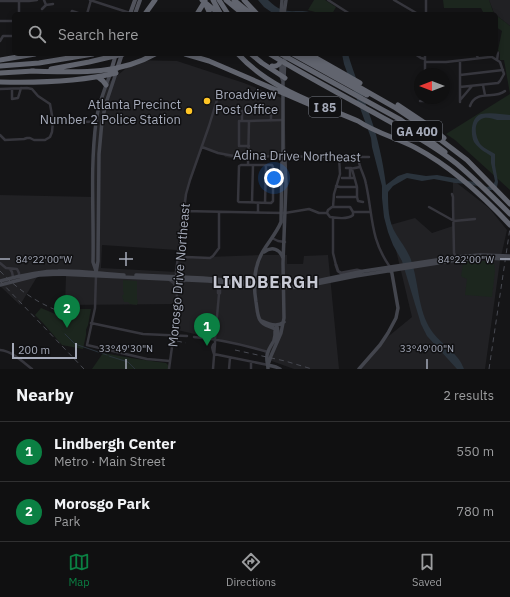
<!DOCTYPE html>
<html lang="en">
<head>
<meta charset="utf-8">
<style>
  :root { --surface:#101011; --page:#1e1e1f; --text:#f1f3f6; --muted:#9c9d9f; --line:#303031; --accent:#0b8043 }
  body { margin:0; font-family:"IBM Plex Sans",sans-serif; background:var(--page); color:var(--text) }
  .compass { position:absolute; left:414px; top:68px; width:36px; height:36px; border-radius:50%; background:var(--surface); box-shadow:0 2px 6px #0003; rotate:270deg }
  .scale { position:absolute; left:12px; bottom:10px; width:65px; box-sizing:border-box; padding-left:4px; border:2px solid #a5aab9; border-top:0; font-size:11px; line-height:14px; white-space:nowrap; color:#a5aab9; -webkit-text-stroke:3px #101012; paint-order:stroke }
  .you { position:absolute; left:274px; top:178px; width:14px; height:14px; margin:-10px; border:3px solid #fff; border-radius:50%; background:#1a73e8; box-shadow:0 0 0 6px #1a73e833 }
  .badge { display:grid; place-items:center; width:26px; height:26px; border-radius:50%; background:var(--accent); color:#fff; font-size:13px; font-weight:700 }
  .pin { position:absolute; translate:-50% -33px; filter:drop-shadow(0 1px 2px #0008) }
  .pin::after { content:''; position:absolute; top:21px; width:14px; height:12px; background:inherit; clip-path:polygon(0 0,100% 0,50% 100%) }
  .list { margin:0; padding:0; list-style:none }
  h2 { display:flex; justify-content:space-between; align-items:center; height:52px; margin:0; padding:0 16px; font-size:17px }
  h2 small { font-size:13px; font-weight:400; color:var(--muted) }
  .list li { display:grid; grid-template-columns:26px 1fr auto; gap:12px; align-items:center; box-sizing:border-box; height:60px; padding:0 16px; border-top:1px solid var(--line) }
  .list b { display:block; font-size:15px; white-space:nowrap }
  .list p { margin:0; font-size:13px; white-space:nowrap; color:var(--muted) }
  .list em { font-size:13px; font-style:normal; color:var(--muted) }
  .icon { flex:none; width:22px; height:22px; fill:none; stroke:currentColor; stroke-width:2; stroke-linecap:round; stroke-linejoin:round }
  .map { position:relative; flex:none; width:510px; height:369px; overflow:hidden }
  .search { position:absolute; background:var(--surface); box-shadow:0 2px 6px #0003; left:12px; right:12px; top:12px; height:44px; display:flex; align-items:center; gap:10px; box-sizing:border-box; padding:0 14px; border-radius:6px; color:var(--muted); font-size:15px }
  .sheet { height:172px; background:var(--surface) }
  nav { display:flex; justify-content:space-around; align-items:center; box-sizing:border-box; height:56px; border-top:1px solid var(--line); background:var(--surface); font-size:11px; color:var(--muted) }
  nav a { display:grid; justify-items:center; gap:2px }
  nav .on { color:var(--accent) }
  .map>svg:first-child { display:block }
</style>
</head>
<body>
<div class="map">
<svg width="510" height="369" viewBox="0 0 510 369">
  <rect width="100%" height="100%" fill="#151517"/>
  <path fill="#212124" d="M489,0H510V26L496,15V14L494,13Z
    M136,60L177,61L244,83L284,99L286,156L235,159L225,157L224,155L203,147L187,190L177,250L102,245L101,268L178,272L179,258L261,255H287V264H303L304,256L328,255L339,369H294L266,359L264,350L173,329L177,304L65,305L66,276L37,277L20,305L0,286V195L94,197L95,143L98,120L106,85Z
    M453,180L489,208L507,230L500,261L485,369H357L384,340L412,317L390,225L415,218L432,233L453,226Z"/>
  <path fill="#1c261e" d="M314,0H325L336,7L332,14H322L308,10Z
    M443,0H489L494,14H484L481,8H444Z
    M496,15L510,26V190L455,140L446,134L510,94L504,60H500V53L498,50L502,31L496,27Z
    M466,261H488L494,263L495,271L492,297L465,295L467,279L462,277L461,276L463,264Z
    M123,280L137,281V299L138,301L137,305L130,304L128,302H124L122,296L124,294L123,291Z
    M41,308L60,316H64L71,309H91L88,325L86,330V335L83,349L62,345L43,323L35,315Z
    M103,353L137,359L166,363L168,365V369H92Z"/>
  <path fill="#2a333c" d="M258,0H268C287,19 295,6 316,14H274L264,7Z
    M342,54H348C354,75 363,95 370,116C378,138 383,162 386,185L398,176L407,173L426,176L437,175L474,182L487,187L493,185L495,181L491,163V156C485,152 479,149 474,142C470,134 471,117 481,114C490,112 501,114 510,115V120C506,120 501,120 497,120C493,119 489,117 484,118C472,121 475,137 481,145C485,149 491,151 495,154V165L498,182L497,187L493,190H485L477,186L468,184L455,183L434,179L422,181L407,178L393,186L388,192C388,206 388,222 396,234C402,244 409,252 412,263C419,285 418,310 431,330C441,345 458,352 464,369H457L427,336L421,324L402,261L393,245L388,232L384,217L382,198V186L372,147L371,138L344,64Z"/>
  <g fill="none" stroke-linecap="round" stroke-linejoin="round">
    <path stroke="#2a333c" stroke-width="1" d="M65,334L75,344L107,355
      M109,356L128,362L135,369"/>
    <path stroke="#36363d" stroke-width="2.5" d="M90,0L130,13
      M328,0L350,14
      M394,0L418,14
      M0,1H29L37,0
      M46,5L53,4
      M42,9L46,5L44,0
      M19,14V1
      M42,14V13
      M71,14L72,11L81,14
      M87,14L91,0
      M426,14V0
      M0,21H14
      M0,41L3,36H14
      M496,50L498,53L497,60
      M415,54L421,58L425,59
      M476,54L478,58
      M460,61V102
      M425,62H446L490,57H492L500,62L504,74L500,81L498,83L460,87
      M425,74V54
      M460,75L503,70
      M483,85L485,95
      M0,89L27,88L32,89L38,96L50,104L53,121L52,132L50,137L45,140H34L30,138H27L24,139L5,140L0,135
      M12,89V99L18,98L21,88
      M461,99L472,86
      M420,101H424V98
      M470,106C476,89 494,100 505,91
      M53,121L96,122
      M242,121V111H271V121
      M249,146H239V121H249
      M202,147L218,153L234,156L369,157
      M358,157C359,160 359,164 360,166C362,173 365,177 366,184C373,216 370,239 390,267
      M241,165H272L273,167V201L271,203L239,202L238,201L239,166Z
      M248,165L249,121L283,120
      M346,168H351L352,169L357,187
      M342,178H354
      M350,178V169L360,167
      M336,186L340,187H357V197H337
      M452,194L453,197V205L454,253L456,257
      M357,197L358,201L363,202
      M252,202L253,165
      M265,203L266,165
      M332,207H350L353,212V215C348,220 336,218 330,217L327,213L328,210Z
      M333,207L334,194L340,174L339,157
      M429,207L454,221L475,219
      M184,211L285,213L309,209L319,213H327
      M258,212V203
      M353,212H370
      M333,218V253L336,265
      M272,238L278,241L285,242
      M178,259L186,257L210,258L213,256L219,248V212
      M0,263L6,268L17,269L19,273V277
      M10,269L12,272L13,277
      M96,275L95,308L87,345L147,359L170,361
      M219,294L218,293V287L220,286
      M91,323L143,334L187,336
      M194,337C219,339 244,345 268,352
      M0,350C12,351 23,362 32,369
      M214,354C213,350 210,346 215,343V339L219,294L220,293C220,289 220,286 220,282
      M214,354L268,365
      M169,369L174,332L177,299L176,272L186,194L190,180L209,126L220,90
      M213,369L215,344V343
      M229,369L230,358
      M251,369V363"/>
    <path stroke="#36363d" stroke-width="3" d="M336,265L338,271L341,273L357,270L361,271
      M170,280L174,283L177,291
      M177,291L181,283L185,280"/>
    <path stroke="#43454d" stroke-width="3.5" d="M281,14L282,0
      M284,14L286,0
      M284,79L285,55
      M264,252C272,246 280,249 283,258
      M96,271L93,262C94,216 90,168 96,122C98,106 104,90 110,75
      M96,273L98,261L99,154L102,121L106,103L116,73
      M136,275L203,278L282,285
      M0,281C19,276 39,271 58,271C80,270 102,274 124,275
      M302,284L364,271L456,257L480,255L510,256
      M0,285L39,275L58,274L208,281L242,284L246,285L283,287H301L356,276L457,260L481,258L510,259
      M262,321C268,324 278,327 284,322
      M274,340L275,335V329C270,326 263,326 260,320C257,315 257,307 256,302C253,284 254,264 265,248C270,240 277,232 281,222L282,159L283,157
      M268,365L271,356L281,333L284,318L283,263L286,184L285,161L283,157V81L281,76V62
      M268,365L276,367L280,369
      M268,369C268,363 265,358 268,352C270,344 282,334 276,325
      M359,369L380,345L388,333L396,318L398,308L391,268"/>
    <path stroke="#51535c" stroke-width="4" d="M130,14L135,0
      M135,14L140,0
      M117,69L122,54
      M111,71L116,54"/>
    <path stroke="#61646e" stroke-width="5" d="M202,0L213,9L220,14
      M213,0L220,13
      M219,0L228,14
      M226,0L243,14
      M234,0L251,14
      M244,0L257,14
      M206,5L210,14
      M145,14L155,0
      M197,14L205,1
      M185,54L209,61L327,112
      M238,54C270,89 316,103 358,121C376,133 397,138 416,148C452,167 483,196 510,225
      M251,54L262,63L285,78
      M270,54C309,78 348,98 387,120C411,133 436,147 457,164C476,180 493,197 510,214
      M281,54L401,120L421,134L445,152
      M293,54L367,95
      M301,54L394,107L421,125L467,160L510,204
      M309,54L360,83
      M0,60L35,54
      M0,66L39,63L93,54
      M272,66C277,67 279,65 281,61
      M51,69L89,62L123,54
      M31,71C74,72 116,76 155,54
      M0,73L34,71
      M98,77L103,81L106,85
      M0,82C39,83 78,82 116,73
      M398,105L425,123L444,138"/>
    <path stroke="#484a52" stroke-width="1" stroke-dasharray="5 4" stroke-linecap="butt" d="M0,271C17,289 37,303 61,312
      M0,281L84,369
      M177,341L186,343
      M235,350L285,361L312,369
      M489,369L510,228"/>
  </g>
  <path fill="none" stroke="#a5aab9" stroke-width="1.5" d="M126,252V266M0,259H10M119,259H133M500,259H510M126,359V369M427,359V369"/>
  <g fill="#ffc525" stroke="#101012" stroke-width="1.5">
    <circle cx="207" cy="101" r="4"/>
    <circle cx="189" cy="111" r="4"/>
  </g>
  <g text-anchor="middle" dominant-baseline="central" stroke-width="3" stroke-linejoin="round" paint-order="stroke">
    <g fill="#101012" stroke="#787c87" stroke-width="1">
      <rect x="309" y="97" width="32" height="20" rx="3"/>
      <rect x="392" y="121" width="50" height="20" rx="3"/>
    </g>
    <g font-size="12" font-weight="bold" fill="#a5aab9">
      <text x="325" y="107">I 85</text>
      <text x="417" y="131">GA 400</text>
    </g>
    <g font-size="13" fill="#a5aab9" stroke="#101012" text-anchor="start">
      <text x="215" y="94">Broadview<tspan x="215" dy="15">Post Office</tspan></text>
      <text x="181" y="104" text-anchor="end">Atlanta Precinct<tspan x="181" dy="15">Number 2 Police Station</tspan></text>
    </g>
    <g font-size="13" fill="#a5aab9" stroke="#101012">
      <text transform="translate(297 156) rotate(1)">Adina Drive Northeast</text>
      <text transform="translate(179 275) rotate(-85)">Morosgo Drive Northeast</text>
    </g>
    <g font-size="17" font-weight="bold" letter-spacing="1" fill="#c7c9d4" stroke="#101012">
      <text x="266" y="282">LINDBERGH</text>
    </g>
  </g>
  <g font-size="10" text-anchor="middle" fill="#a5aab9" stroke="#101012" stroke-width="3" stroke-linejoin="round" paint-order="stroke">
    <text x="466" y="263">84°22'00"W</text>
    <text x="44" y="263">84°22'00"W</text>
    <text x="126" y="352">33°49'30"N</text>
    <text x="427" y="352">33°49'00"N</text>
  </g>
</svg>
<svg class="compass" viewBox="-18 -18 36 36"><path d="M0-13l5 13h-10z" fill="#e53935"/><path d="M0 13l5-13h-10z" fill="#9c9d9f"/></svg>
<div class="scale">200 m</div>
<div class="you"></div>
<div class="pin badge" style="left:207px;top:346px">1</div>
<div class="pin badge" style="left:67px;top:328px">2</div>
<div class="search"><svg class="icon" aria-label="search" viewBox="0 0 24 24"><circle cx="10" cy="10" r="6"/><path d="M15 15l6 6"/></svg>Search here</div>
</div>
<section class="sheet">
<h2>Nearby<small>2 results</small></h2>
<ul class="list">
<li><span class="badge">1</span><div><b>Lindbergh Center</b><p>Metro · Main Street</p></div><em>550 m</em></li>
<li><span class="badge">2</span><div><b>Morosgo Park</b><p>Park</p></div><em>780 m</em></li>
</ul>
</section>
<nav>
<a class="on"><svg class="icon" aria-label="map" viewBox="0 0 24 24"><path d="M3 6l6-2 6 2 6-2v14l-6 2-6-2-6 2zM9 4v14M15 6v14"/></svg>Map</a>
<a><svg class="icon" aria-label="directions" viewBox="0 0 24 24"><path d="M12 3l9 9-9 9-9-9zM9 14v-3h6M13 9l2 2-2 2"/></svg>Directions</a>
<a><svg class="icon" aria-label="saved" viewBox="0 0 24 24"><path d="M7 4h10v16l-5-4-5 4z"/></svg>Saved</a>
</nav>
</body>
</html>
